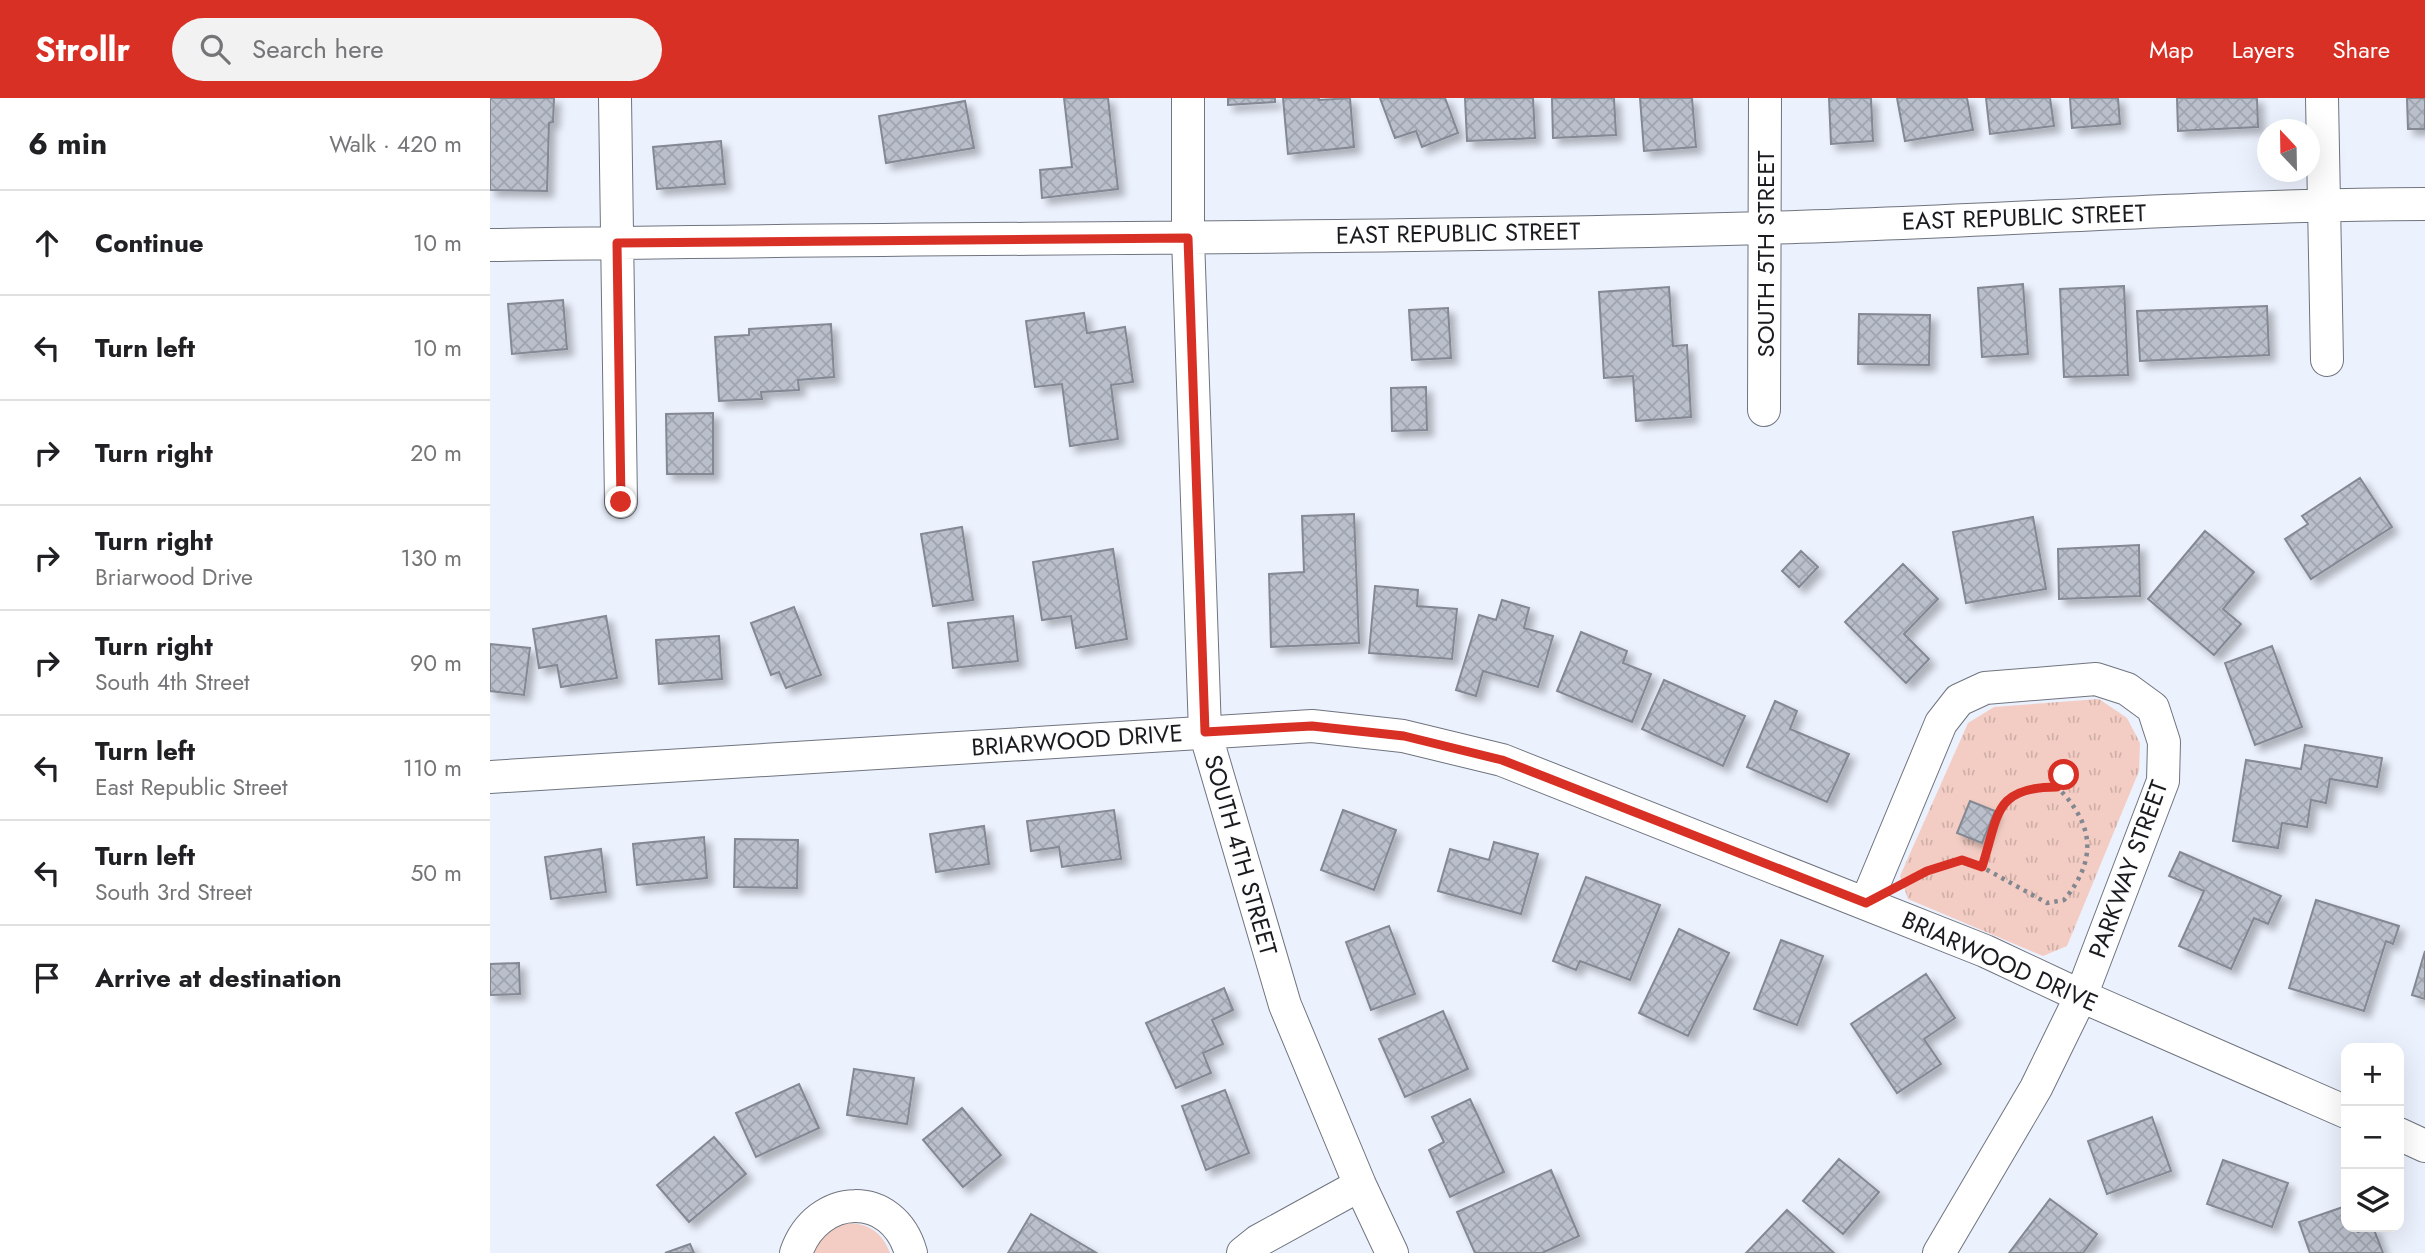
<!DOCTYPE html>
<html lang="en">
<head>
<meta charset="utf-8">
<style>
  :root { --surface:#fff; --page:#f2f2f2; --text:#202124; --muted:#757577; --line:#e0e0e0; --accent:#d93025 }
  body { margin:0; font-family:Jost,sans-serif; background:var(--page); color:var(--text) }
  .controls { position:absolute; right:21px; bottom:21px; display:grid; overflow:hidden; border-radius:14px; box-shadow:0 7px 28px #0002 }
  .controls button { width:63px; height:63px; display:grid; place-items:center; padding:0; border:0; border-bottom:2px solid var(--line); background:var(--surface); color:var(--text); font:35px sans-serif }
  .compass { position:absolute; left:1767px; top:21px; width:63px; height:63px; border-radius:50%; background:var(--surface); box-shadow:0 7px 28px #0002; rotate:338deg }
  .stop { position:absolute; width:21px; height:21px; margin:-16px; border:5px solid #d93025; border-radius:50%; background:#fff }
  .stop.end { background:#d93025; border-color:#fff; box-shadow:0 2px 7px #0008 }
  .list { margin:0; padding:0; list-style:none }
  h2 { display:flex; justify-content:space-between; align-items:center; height:91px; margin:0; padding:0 28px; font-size:30px }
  h2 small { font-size:23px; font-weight:400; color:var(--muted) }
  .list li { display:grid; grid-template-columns:46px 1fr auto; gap:21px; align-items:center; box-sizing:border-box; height:105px; padding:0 28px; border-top:2px solid var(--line) }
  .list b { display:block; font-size:26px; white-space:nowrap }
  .list p { margin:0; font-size:23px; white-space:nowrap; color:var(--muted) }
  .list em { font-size:23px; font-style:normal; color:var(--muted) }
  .icon { flex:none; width:38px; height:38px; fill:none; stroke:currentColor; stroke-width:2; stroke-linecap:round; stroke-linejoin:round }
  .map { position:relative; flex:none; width:1935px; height:1155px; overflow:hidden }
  header { display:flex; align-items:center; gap:42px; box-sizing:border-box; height:98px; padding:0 35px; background:var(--accent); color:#fff }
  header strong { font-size:33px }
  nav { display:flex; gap:38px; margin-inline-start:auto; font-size:24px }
  .search { width:490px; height:63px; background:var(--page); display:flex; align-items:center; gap:18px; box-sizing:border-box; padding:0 24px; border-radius:38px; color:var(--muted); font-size:26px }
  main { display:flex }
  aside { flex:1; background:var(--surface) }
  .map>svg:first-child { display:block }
</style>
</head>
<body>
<header>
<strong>Strollr</strong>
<div class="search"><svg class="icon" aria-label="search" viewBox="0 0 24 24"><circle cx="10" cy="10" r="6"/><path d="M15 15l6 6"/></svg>Search here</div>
<nav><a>Map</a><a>Layers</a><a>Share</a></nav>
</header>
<main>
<aside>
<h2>6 min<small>Walk · 420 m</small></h2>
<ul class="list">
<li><svg class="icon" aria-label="ahead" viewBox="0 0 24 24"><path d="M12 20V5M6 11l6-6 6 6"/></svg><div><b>Continue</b></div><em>10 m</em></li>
<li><svg class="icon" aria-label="left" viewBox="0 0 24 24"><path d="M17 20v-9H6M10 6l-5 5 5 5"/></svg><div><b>Turn left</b></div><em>10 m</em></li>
<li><svg class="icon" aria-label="right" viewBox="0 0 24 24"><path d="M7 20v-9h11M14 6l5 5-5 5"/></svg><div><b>Turn right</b></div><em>20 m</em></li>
<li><svg class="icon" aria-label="right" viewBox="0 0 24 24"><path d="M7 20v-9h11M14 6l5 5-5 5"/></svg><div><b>Turn right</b><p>Briarwood Drive</p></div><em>130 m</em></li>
<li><svg class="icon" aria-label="right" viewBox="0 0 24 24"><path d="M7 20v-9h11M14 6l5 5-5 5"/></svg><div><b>Turn right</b><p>South 4th Street</p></div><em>90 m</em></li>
<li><svg class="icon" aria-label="left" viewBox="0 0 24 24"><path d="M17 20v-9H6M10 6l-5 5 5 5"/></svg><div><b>Turn left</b><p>East Republic Street</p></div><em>110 m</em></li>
<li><svg class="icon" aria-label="left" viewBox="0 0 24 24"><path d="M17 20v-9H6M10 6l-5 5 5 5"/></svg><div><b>Turn left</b><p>South 3rd Street</p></div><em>50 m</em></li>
<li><svg class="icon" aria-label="arrive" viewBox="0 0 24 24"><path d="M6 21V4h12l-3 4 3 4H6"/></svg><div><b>Arrive at destination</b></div></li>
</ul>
</aside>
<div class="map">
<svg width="1935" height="1155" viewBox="0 0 1935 1155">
  <defs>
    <pattern id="park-tufts" width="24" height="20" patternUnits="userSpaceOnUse" patternTransform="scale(1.75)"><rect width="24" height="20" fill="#f3cdc4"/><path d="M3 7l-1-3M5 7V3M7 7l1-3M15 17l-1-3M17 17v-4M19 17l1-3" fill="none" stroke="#d0afa8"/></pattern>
    <pattern id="building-cross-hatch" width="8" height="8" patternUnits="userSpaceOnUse" patternTransform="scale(1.75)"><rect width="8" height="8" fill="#bac0cb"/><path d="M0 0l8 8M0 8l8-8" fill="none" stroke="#9fa4ae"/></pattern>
    <filter id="shadow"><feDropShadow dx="6" dy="6" stdDeviation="3.5" flood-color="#0004"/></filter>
  </defs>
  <rect width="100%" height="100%" fill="#ebf1fd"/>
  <path fill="#f3cdc4" d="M362,1125C382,1127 393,1137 400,1155H322C330,1137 342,1127 362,1125Z"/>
  <path fill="url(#park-tufts)" d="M1609,601L1637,620L1650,645L1649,673L1577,848L1553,858L1418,801L1410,778L1478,625L1504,609Z"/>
  <path fill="url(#building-cross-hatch)" stroke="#838893" stroke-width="2" filter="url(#shadow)" d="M0,0H64L63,24L59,25L57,93L0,92Z
    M574,0H618L628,91L552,100L550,72L582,69Z
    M738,0H785V4L738,7Z
    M793,0H829V2L860,0L864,49L798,56Z
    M890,0H955L968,35L932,49L926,33L905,40Z
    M975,0H1043L1045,40L977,43Z
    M1062,0H1124L1126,37L1063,40Z
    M1150,0H1202L1206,49L1154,53Z
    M1339,0H1381L1383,43L1341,46Z
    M1407,0H1477L1483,32L1415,43Z
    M1496,0H1560L1564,28L1500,36Z
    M1580,0H1628L1630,26L1582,30Z
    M1687,0H1767L1768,29L1688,33Z
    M1917,0H1935V31H1918Z
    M475,3L484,50L396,65L389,18Z
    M231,43L235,86L167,91L163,49Z
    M1533,186L1538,256L1492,259L1488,190Z
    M1634,188L1638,277L1574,279L1570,191Z
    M1179,189L1183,248L1197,247L1201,319L1146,323L1143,278L1114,280L1109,194Z
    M73,202L77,251L22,256L18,206Z
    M1777,208L1779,257L1650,263L1647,213Z
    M958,210L961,260L922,262L919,212Z
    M594,215L597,235L635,229L643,284L621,287L628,341L580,348L572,286L545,289L536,223Z
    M1369,216L1440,217L1439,267L1368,266Z
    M341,226L344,279L308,282L309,292L271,294L272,301L229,303L225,239L259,237V231Z
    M936,289L937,332L902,333L901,290Z
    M223,315V376H177L176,316Z
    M1870,380L1902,429L1821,481L1795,441L1818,426L1812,418Z
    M864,416L869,545L781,549L779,476L814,474L812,418Z
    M1543,419L1556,491L1476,505L1463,434Z
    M472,429L483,502L443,508L431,436Z
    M1715,433L1764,474L1733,511L1751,526L1724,557L1658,501Z
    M1649,447L1650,498L1569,501L1568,451Z
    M623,451L637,541L586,550L581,518L552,522L543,464Z
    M1311,453L1328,469L1309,489L1292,473Z
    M1413,466L1448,501L1414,536L1439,561L1416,585L1355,524Z
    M885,488L928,492L927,508L967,511L962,561L879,555Z
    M1012,502L1039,510L1034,530L1063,538L1048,589L993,573L986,598L966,592L989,517L1006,522Z
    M304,509L331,577L296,590L289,574L281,577L261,525Z
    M116,518L127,580L71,589L67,567L49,570L43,531Z
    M523,518L528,563L463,570L458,525Z
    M1091,534L1137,553L1133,565L1161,576L1142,624L1067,593Z
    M229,538L232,581L169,586L166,542Z
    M0,546L40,550L34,597L0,593Z
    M1782,548L1812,629L1765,647L1735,565Z
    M1174,582L1255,618L1233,668L1152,631Z
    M1285,603L1307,613L1300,631L1359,656L1337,704L1257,669Z
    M1815,647L1892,660L1887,689L1840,681L1836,705L1821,702L1817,729L1792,725L1788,750L1743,743L1756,662L1811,671Z
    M1480,703L1505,713L1492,745L1467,735Z
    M624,712L631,761L572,769L569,749L541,753L537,723Z
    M853,712L906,732L884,792L831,772Z
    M494,728L499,766L446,774L440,736Z
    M214,739L217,780L147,787L143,746Z
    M245,741L308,742L307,790L244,789Z
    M1004,744L1048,756L1031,816L948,793L960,751L999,762Z
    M111,751L116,794L61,801L55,759Z
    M1690,754L1791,798L1778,826L1764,820L1741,871L1689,848L1714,793L1679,778Z
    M1096,779L1170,807L1140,882L1090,863L1086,872L1063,863Z
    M1826,802L1909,828L1903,846L1896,843L1874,913L1799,890Z
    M899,828L925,896L881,912L856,844Z
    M1189,831L1239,855L1198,938L1149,915Z
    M1291,842L1333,858L1307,927L1264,911Z
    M1935,853V901L1922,897Z
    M29,865L30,896L0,897V866Z
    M1436,876L1465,920L1434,941L1451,966L1407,995L1361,926Z
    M734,890L743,912L722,922L733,946L713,955L721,975L686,990L656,925Z
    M953,913L978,971L915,999L889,941Z
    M364,971L424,980L417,1026L357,1017Z
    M309,986L329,1030L266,1059L246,1015Z
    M735,992L759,1055L716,1072L692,1008Z
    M980,1001L1014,1074L960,1099L939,1052L954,1044L942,1019Z
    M472,1010L511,1057L473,1089L433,1042Z
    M1662,1019L1681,1073L1617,1096L1598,1043Z
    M224,1039L256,1076L199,1124L167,1087Z
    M1349,1061L1389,1094L1353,1136L1313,1103Z
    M1733,1062L1798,1085L1782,1129L1717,1106Z
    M1061,1072L1089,1138L1052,1155H985L967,1114Z
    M1560,1101L1607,1136L1593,1155H1519Z
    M1856,1108V1129H1866L1868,1134L1883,1129L1893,1155H1820L1809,1124Z
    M1297,1112L1344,1155H1256Z
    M541,1116L605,1154L518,1155Z
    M200,1146L204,1155H175Z"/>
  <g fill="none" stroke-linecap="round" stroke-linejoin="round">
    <defs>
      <path id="minor" d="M125,0L131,404
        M698,0V140L715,634L795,907L870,1087L902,1155
        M1832,0L1837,262
        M0,147C425,139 849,142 1274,130C1494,124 1715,107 1935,106
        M1274,312L1275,0
        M0,679L822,628L913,638L1012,662L1495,853L1591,898L1856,1014
        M1376,805L1451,625L1469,602L1495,590L1606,581L1637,591L1663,610L1674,644L1673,683L1591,898L1546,990L1449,1155
        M1909,1036L1935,1048
        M306,1155C327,1094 403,1091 421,1155
        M753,1155L768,1143L870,1087"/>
    </defs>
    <use href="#minor" stroke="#6f747e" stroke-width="34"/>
    <path stroke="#83878f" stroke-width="4.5" stroke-dasharray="3.5 5" stroke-linecap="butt" d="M1567,689L1574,678
      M1425,779L1437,773L1472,762L1492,769L1557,805L1574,802C1608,761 1604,726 1567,689C1503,689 1509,716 1492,769"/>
    <use href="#minor" stroke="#fff" stroke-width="32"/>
  </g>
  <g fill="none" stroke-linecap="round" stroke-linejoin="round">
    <path stroke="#d93025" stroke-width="9" d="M131,404L127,145L698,140L715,634L822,628L914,638L1012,662L1376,805L1437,773L1472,762L1492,769C1509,717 1503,689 1567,689L1574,677"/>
  </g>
  <g text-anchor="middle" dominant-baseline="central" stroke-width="5" stroke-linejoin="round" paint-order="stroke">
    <g font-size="24" fill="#191b1f" stroke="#fefefe">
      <text transform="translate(1534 119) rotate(-2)">EAST REPUBLIC STREET</text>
      <text transform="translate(968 135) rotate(-1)">EAST REPUBLIC STREET</text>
      <text transform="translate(1275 156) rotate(-90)">SOUTH 5TH STREET</text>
      <text transform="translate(587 642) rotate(-4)">BRIARWOOD DRIVE</text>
      <text transform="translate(751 757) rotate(74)">SOUTH 4TH STREET</text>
      <text transform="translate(1638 771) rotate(-70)">PARKWAY STREET</text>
      <text transform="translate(1510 863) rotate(24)">BRIARWOOD DRIVE</text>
    </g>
  </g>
</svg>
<div class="controls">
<button>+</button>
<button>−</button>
<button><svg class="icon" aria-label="layers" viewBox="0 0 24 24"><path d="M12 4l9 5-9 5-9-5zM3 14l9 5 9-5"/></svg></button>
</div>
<svg class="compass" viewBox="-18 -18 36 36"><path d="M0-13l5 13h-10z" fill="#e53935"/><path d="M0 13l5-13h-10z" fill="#757577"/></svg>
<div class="stop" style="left:1574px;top:677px"></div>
<div class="stop end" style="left:131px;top:404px"></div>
</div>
</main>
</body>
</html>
